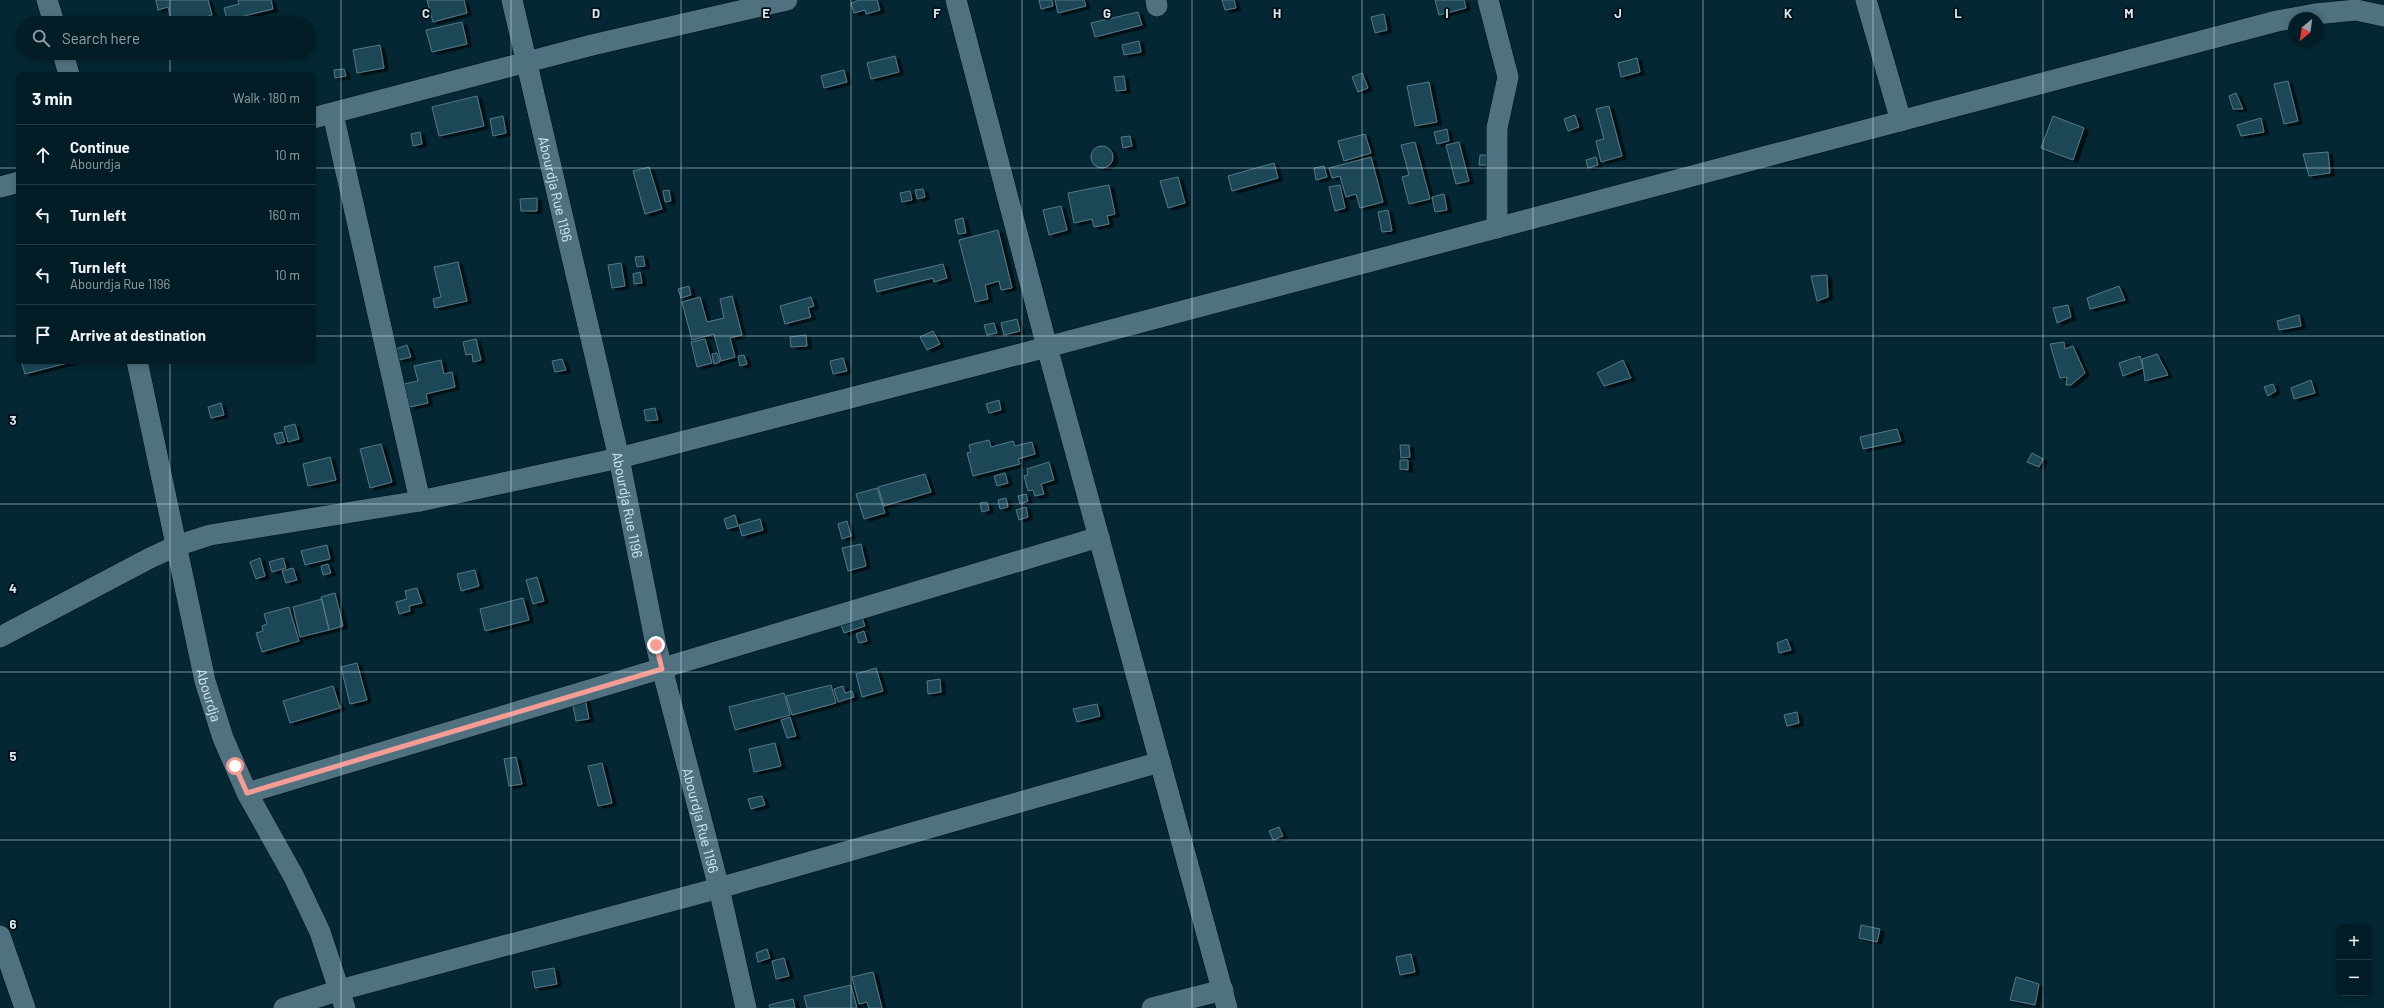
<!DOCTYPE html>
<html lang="en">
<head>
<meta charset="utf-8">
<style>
  :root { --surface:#031d26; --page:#112a32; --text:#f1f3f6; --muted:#97a2a7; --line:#243b43 }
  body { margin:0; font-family:Barlow,sans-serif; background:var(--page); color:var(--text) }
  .controls { position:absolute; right:12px; bottom:12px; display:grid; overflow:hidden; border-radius:8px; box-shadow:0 2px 6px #0003 }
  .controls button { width:36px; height:36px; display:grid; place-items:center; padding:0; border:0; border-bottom:1px solid var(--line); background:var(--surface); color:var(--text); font:20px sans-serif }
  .compass { position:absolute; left:2288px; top:12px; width:36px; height:36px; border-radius:50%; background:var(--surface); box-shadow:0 2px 6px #0003; rotate:209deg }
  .stop { position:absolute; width:12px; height:12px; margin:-9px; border:3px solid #f59c95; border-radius:50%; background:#fff }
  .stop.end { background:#f59c95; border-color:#fff; box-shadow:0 1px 4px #0008 }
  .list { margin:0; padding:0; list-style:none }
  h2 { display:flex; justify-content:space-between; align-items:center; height:52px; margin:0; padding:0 16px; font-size:17px }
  h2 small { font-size:13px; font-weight:400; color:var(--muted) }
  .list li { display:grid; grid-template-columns:26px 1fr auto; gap:12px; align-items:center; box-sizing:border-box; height:60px; padding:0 16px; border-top:1px solid var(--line) }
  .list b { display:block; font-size:15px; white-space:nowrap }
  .list p { margin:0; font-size:13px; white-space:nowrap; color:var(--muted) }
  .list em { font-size:13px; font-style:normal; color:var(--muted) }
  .icon { flex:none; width:22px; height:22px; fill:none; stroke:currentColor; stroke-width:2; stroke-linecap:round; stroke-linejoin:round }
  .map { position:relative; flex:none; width:2384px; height:1008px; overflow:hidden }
  .search { position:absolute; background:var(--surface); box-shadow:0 2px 6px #0003; left:16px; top:16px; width:300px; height:44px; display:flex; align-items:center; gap:10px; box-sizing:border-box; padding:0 14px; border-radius:22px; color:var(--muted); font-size:15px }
  .panel { position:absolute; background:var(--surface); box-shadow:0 2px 6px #0003; left:16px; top:72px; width:300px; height:292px; border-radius:8px }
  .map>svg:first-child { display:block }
</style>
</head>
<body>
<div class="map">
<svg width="2384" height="1008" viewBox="0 0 2384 1008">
  <defs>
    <filter id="shadow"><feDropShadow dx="4.5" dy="2.5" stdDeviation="0" flood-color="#0009"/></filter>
  </defs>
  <rect width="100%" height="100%" fill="#042733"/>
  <path fill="#1b4656" stroke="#577987" filter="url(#shadow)" d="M156,0H208L212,15L182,23H172L168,7L158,10Z
    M238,0H271L273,9L227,20L224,8L239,4Z
    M427,0H464L467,13L433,22Z
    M860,0H877L880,10L866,14L865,10L854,13L851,3Z
    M1039,0H1052L1053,6L1041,9Z
    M1055,0H1084L1086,6L1058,13Z
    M1222,0H1234L1236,8L1225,10Z
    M1435,0H1464L1466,8L1439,15Z
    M1138,12L1142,25L1095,37L1091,23Z
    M1384,14L1387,30L1375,33L1371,17Z
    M462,22L467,44L432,52L426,30Z
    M1139,41L1141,52L1124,55L1122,45Z
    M380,45L384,68L357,73L353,50Z
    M895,56L899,72L871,79L867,63Z
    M1637,58L1640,72L1621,77L1618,63Z
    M344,69L346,76L335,78L334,70Z
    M844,70L847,82L824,88L821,76Z
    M1362,73L1368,88L1358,92L1352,77Z
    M1124,76L1126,90L1116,91L1114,77Z
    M2288,81L2298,121L2284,124L2274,84Z
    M1429,82L1437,122L1415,126L1407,86Z
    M2236,93L2243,109H2233L2229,96Z
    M477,96L484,126L439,136L432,107Z
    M1609,106L1622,156L1601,162L1596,141L1604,139L1596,109Z
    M1575,115L1579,127L1568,131L1564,119Z
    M503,116L506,133L493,136L490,119Z
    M2053,116L2084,128L2073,160L2041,148Z
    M2261,118L2264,132L2241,136L2237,125Z
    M1447,129L1449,141L1437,144L1434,132Z
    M420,132L422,144L413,146L411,134Z
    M1365,134L1371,153L1344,161L1338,141Z
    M1130,136L1132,146L1123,148L1121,137Z
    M1415,142L1430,199L1409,204L1402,177L1409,175L1401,145Z
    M1459,142L1469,181L1456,184L1446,145Z
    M1091 157a11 11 0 1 1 22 0a11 11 0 1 1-22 0Z
    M2328,152L2330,173L2309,176L2303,154Z
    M1480,155H1487V165H1479Z
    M1371,157L1383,202L1360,208L1356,194L1346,197L1340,176L1332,178L1329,168Z
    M1596,157L1598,165L1588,168L1586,160Z
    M1274,163L1278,178L1232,191L1228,176Z
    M1324,166L1327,177L1316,180L1314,168Z
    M649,167L662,209L645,214L633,171Z
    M1178,177L1185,203L1168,208L1160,181Z
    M1109,185L1115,214L1107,216L1109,224L1094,227L1092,219L1074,223L1068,193Z
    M1340,185L1345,208L1335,211L1329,187Z
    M923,189L925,197L917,199L915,190Z
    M669,190L671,201L665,202L663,191Z
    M910,191L912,200L902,202L900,193Z
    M1444,194L1447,210L1435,212L1432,197Z
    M537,198V211H521L520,199Z
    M1061,206L1067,230L1049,235L1043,210Z
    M1388,210L1392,231L1382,232L1378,212Z
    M963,218L966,233L958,234L955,220Z
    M998,230L1012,288L1001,290L999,281L985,285L988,299L975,302L959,240Z
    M643,256L645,266L637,267L635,257Z
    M458,262L467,301L435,308L433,299L441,297L434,267Z
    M621,263L625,286L612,288L608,265Z
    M943,264L947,278L934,282L933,278L877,292L874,280Z
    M640,272L642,283L634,284L633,274Z
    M1827,275L1828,297L1817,301L1811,276Z
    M689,286L691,295L681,298L678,289Z
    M2119,286L2125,300L2090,309L2087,298Z
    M732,296L742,335L730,338L735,357L721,361L714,334L692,340L682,302L700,297L707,322L724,318L720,299Z
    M811,297L814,306L808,308L811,317L785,324L780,306Z
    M2068,305L2071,317L2057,323L2053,308Z
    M2299,315L2301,326L2279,330L2277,321Z
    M1017,319L1020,331L1004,335L1001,323Z
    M994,323L997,333L987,335L984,325Z
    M933,331L940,344L927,350L920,337Z
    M806,335L807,346L791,347L790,337Z
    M476,339L481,360L473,362L472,354L466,355L463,342Z
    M705,339L712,363L697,367L691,342Z
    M2064,342L2065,349L2073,346L2085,373L2071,385H2066L2067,377L2060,378L2050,344Z
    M407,345L411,357L399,360L396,349Z
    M717,353L720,362L714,364L712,354Z
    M2157,354L2168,375L2145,381L2142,359Z
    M744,355L747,364L740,366L738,356Z
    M2140,356L2143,368L2123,376L2119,363Z
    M843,358L847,371L833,374L830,361Z
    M562,359L566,370L555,372L552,361Z
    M441,360L444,374L452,372L455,387L426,394L428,403L410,407L404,384L418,381L414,366Z
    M1623,360L1631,378L1604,386L1597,373Z
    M21,361H75L25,374Z
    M2311,380L2315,393L2294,399L2291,388Z
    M2273,384L2276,391L2268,396L2264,387Z
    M999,400L1001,410L989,413L986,404Z
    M221,403L224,415L211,418L208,407Z
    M655,408L658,420L646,421L644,410Z
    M295,424L299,439L288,442L284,427Z
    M1897,429L1901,441L1863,449L1860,437Z
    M282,432L285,442L277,444L274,434Z
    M989,440L991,447L1013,441L1015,446L1032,442L1035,454L1018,459L1020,464L973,476L967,453L971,452L969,445Z
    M381,444L392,482L370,488L360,449Z
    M1400,445H1409L1410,457L1401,458Z
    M2032,453L2043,459L2039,467L2027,462Z
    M330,457L336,480L308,486L303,464Z
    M1400,460H1408V470L1400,469Z
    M1049,462L1054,480L1041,484L1044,494L1035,496L1033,490L1028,491L1024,476L1028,475L1027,469Z
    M1005,473L1008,483L997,486L994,476Z
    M925,474L931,492L884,506L878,487Z
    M877,488L885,513L864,519L856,494Z
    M1026,494L1028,501L1020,504L1018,496Z
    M1006,498L1008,507L1000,509L998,500Z
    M987,502L989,510L982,512L980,503Z
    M1026,507L1028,517L1019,520L1016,510Z
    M735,515L738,526L727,529L724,519Z
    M760,519L763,530L742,536L739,525Z
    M847,521L851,536L842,539L838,524Z
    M861,544L866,566L848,571L842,548Z
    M327,545L330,559L305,565L301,551Z
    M260,558L265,576L256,579L250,562Z
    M283,558L286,568L272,572L269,562Z
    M328,564L331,573L323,575L321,566Z
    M293,568L297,580L286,583L282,571Z
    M475,570L479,586L461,591L457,574Z
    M537,577L544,601L533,604L526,580Z
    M417,588L422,603L409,606L410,611L399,614L396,602L407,599L405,591Z
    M335,593L343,626L329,630L321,597Z
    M523,598L529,620L485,631L480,609Z
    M322,599L329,630L300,637L293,607Z
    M289,607L299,641L262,652L256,633L263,631L262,626L267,624L264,614Z
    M861,615L865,626L844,633L840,622Z
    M864,631L867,641L859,643L856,634Z
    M1787,639L1791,650L1779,653L1777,643Z
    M357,663L367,700L350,704L341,667Z
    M876,668L883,691L862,697L856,674Z
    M940,679L941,692L928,694L927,681Z
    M831,685L836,703L792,715L786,696Z
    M333,686L340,708L290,723L283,701Z
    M843,686L845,693L852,691L854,697L838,702L834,689Z
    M784,693L790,715L735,730L729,707Z
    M585,698L589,719L576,721L572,701Z
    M1097,704L1100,716L1077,722L1073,709Z
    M1797,712L1799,723L1787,726L1784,715Z
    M790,717L796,736L787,738L781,720Z
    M775,743L781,766L754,772L749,749Z
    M516,757L522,784L509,786L504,759Z
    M602,763L612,803L598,806L588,766Z
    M762,796L765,805L751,809L748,799Z
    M1279,827L1283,836L1273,840L1269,831Z
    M1861,925L1880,929L1877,942L1859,938Z
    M767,949L770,958L758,962L756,953Z
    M1411,954L1415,972L1400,975L1396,957Z
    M784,958L789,976L776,979L772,961Z
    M554,968L557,984L535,988L532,972Z
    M873,972L882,1008H869L867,1002L859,1004L852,977Z
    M2016,977L2039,984L2035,1005L2010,1000Z
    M851,985L857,1008H807L804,996Z
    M793,999L795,1008H770L769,1005Z"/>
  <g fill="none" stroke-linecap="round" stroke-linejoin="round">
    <defs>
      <g id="minor">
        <path d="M47,0L54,23"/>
        <path id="s1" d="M512,0L619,458L656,645L719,888L746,1008"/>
        <path d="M956,0L1047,347L1227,1008"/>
        <path d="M1156,0L1157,6"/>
        <path d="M1488,0L1508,77L1497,128V228"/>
        <path d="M1866,0L1901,121"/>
        <path d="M63,53L69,75"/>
        <path d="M333,114L420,501"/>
        <path d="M313,118L592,45L787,0"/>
        <path d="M0,187L19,182"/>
        <path id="s2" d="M137,361L205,681L223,738L247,793L294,877L320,932L345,1008"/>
        <path d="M0,637L150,558L176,546L210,535L420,501L619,458L1047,347L2277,21L2315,14L2356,10L2384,16"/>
        <path d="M247,793L1099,537"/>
        <path d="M0,936L25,1008"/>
        <path d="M284,1008L340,990L719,888L1160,762"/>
        <path d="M1152,1008L1223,990"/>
      </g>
    </defs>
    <use href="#minor" stroke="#000f17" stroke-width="22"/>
    <use href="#minor" stroke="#507280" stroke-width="21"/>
  </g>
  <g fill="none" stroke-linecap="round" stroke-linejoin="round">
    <path stroke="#f59c95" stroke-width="5" d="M235,766L247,793L662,669L656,645"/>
  </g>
  <path fill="none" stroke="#d6e8f0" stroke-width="1" stroke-opacity="0.55" d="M170,0V23M341,0V1008M511,0V1008M681,0V1008M851,0V1008M1022,0V1008M1192,0V1008M1362,0V1008M1533,0V1008M1703,0V1008M1873,0V1008M2043,0V1008M2214,0V1008M170,53V75M0,168H19M313,168H2384M0,336H19M313,336H2384M170,361V1008M0,504H2384M0,672H2384M0,840H2384"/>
  <g text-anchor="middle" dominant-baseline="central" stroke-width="3.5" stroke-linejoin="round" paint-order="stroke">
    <g font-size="14" fill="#d6e8f0" stroke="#030e13">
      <text stroke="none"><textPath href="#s1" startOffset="194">Abourdja Rue 1196</textPath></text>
      <text stroke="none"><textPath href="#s1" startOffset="518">Abourdja Rue 1196</textPath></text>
      <text stroke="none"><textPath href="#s2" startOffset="342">Abourdja</textPath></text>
      <text stroke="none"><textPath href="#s1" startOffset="842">Abourdja Rue 1196</textPath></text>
    </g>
  </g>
  <g font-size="13" text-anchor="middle" font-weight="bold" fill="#d6e8f0" stroke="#030e13" stroke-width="3.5" stroke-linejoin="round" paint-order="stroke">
    <text x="426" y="18">C</text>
    <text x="596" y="18">D</text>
    <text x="766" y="18">E</text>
    <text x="937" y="18">F</text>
    <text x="1107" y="18">G</text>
    <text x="1277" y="18">H</text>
    <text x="1447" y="18">I</text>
    <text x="1618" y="18">J</text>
    <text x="1788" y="18">K</text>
    <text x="1958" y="18">L</text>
    <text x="2129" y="18">M</text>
    <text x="13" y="425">3</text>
    <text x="13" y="593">4</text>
    <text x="13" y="761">5</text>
    <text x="13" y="929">6</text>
  </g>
</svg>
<div class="controls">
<button>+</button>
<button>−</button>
</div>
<svg class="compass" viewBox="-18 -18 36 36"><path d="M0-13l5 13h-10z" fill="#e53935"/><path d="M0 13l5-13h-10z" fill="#97a2a7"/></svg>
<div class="stop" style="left:235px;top:766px"></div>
<div class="stop end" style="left:656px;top:645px"></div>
<div class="search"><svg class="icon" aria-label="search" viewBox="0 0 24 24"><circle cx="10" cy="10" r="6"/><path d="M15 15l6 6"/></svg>Search here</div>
<section class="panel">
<h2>3 min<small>Walk · 180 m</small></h2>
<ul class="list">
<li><svg class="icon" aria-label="ahead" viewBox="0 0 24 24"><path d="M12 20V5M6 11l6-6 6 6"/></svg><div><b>Continue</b><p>Abourdja</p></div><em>10 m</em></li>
<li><svg class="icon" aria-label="left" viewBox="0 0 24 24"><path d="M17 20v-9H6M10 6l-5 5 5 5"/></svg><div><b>Turn left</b></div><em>160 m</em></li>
<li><svg class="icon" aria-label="left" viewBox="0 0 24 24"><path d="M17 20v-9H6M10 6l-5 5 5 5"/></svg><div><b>Turn left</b><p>Abourdja Rue 1196</p></div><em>10 m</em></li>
<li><svg class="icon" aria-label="arrive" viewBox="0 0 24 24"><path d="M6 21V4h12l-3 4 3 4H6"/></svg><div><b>Arrive at destination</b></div></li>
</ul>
</section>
</div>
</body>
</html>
